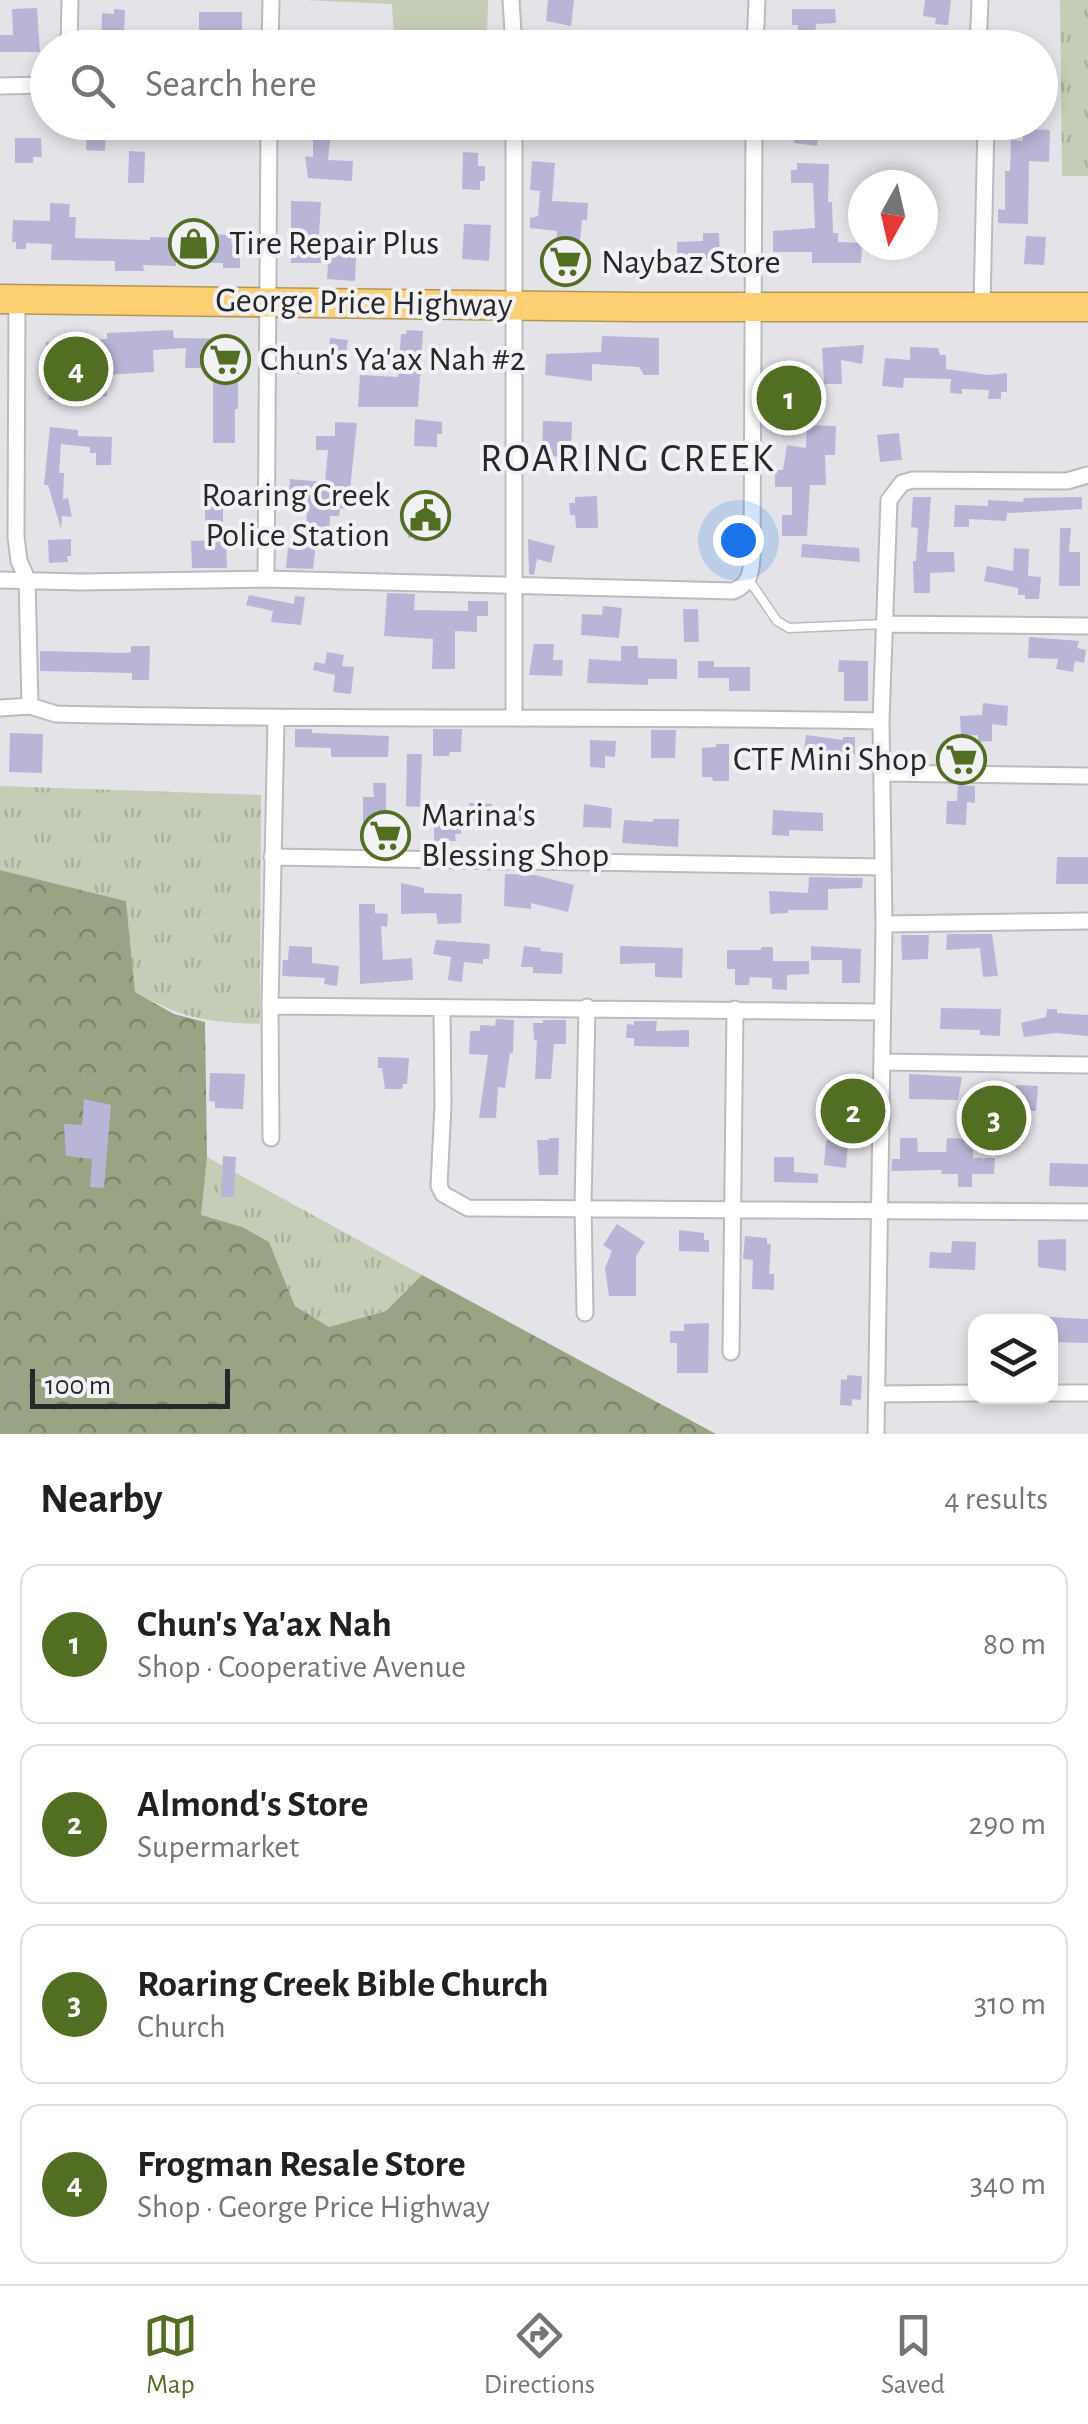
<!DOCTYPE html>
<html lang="en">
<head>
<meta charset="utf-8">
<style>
  :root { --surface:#fff; --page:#f2f2f2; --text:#202124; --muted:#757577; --line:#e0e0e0; --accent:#526e22 }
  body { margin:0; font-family:"Alegreya Sans",sans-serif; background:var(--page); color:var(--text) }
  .controls { position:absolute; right:30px; bottom:30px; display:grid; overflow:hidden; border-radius:20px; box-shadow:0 5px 15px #0003 }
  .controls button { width:90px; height:90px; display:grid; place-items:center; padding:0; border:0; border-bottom:2px solid var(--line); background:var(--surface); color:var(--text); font:50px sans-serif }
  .compass { position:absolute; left:848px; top:170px; width:90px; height:90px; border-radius:50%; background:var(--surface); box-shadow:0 5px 15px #0003; rotate:188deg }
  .scale { position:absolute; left:30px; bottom:25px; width:200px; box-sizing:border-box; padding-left:10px; border:5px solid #282829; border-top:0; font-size:28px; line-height:35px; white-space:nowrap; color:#282829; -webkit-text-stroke:8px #f2f1f5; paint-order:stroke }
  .you { position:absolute; left:738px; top:540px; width:35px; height:35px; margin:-25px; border:8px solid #fff; border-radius:50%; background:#1a73e8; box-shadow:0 0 0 15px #1a73e833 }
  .badge { display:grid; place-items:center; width:65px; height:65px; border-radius:50%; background:var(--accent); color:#fff; font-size:32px; font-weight:700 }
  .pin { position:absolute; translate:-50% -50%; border:5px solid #fff; box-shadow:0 2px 10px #0006 }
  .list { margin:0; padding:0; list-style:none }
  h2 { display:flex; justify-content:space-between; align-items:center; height:130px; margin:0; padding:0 40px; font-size:42px }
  h2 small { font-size:32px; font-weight:400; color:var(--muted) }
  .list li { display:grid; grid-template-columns:65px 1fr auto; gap:30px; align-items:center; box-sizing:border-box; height:160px; margin:0 20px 20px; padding:0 20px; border:2px solid var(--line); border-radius:20px }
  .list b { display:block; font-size:38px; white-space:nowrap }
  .list p { margin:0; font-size:32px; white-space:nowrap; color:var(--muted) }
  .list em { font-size:32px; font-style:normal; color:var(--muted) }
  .icon { flex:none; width:55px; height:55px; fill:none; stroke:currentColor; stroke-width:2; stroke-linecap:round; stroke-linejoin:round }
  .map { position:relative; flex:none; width:1088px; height:1434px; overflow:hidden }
  .search { position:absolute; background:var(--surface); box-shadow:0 5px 15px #0003; left:30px; right:30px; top:30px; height:110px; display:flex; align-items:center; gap:25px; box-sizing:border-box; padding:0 35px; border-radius:55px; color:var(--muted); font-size:38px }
  .sheet { height:850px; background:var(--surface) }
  nav { display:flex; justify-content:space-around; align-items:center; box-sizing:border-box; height:140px; border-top:2px solid var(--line); background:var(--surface); font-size:28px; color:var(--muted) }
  nav a { display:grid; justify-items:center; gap:5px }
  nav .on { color:var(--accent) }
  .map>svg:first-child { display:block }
</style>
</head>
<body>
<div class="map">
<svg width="1088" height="1434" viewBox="0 0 1088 1434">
  <defs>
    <pattern id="grass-tufts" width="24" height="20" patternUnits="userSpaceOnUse" patternTransform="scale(2.5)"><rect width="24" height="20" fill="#c5cdb7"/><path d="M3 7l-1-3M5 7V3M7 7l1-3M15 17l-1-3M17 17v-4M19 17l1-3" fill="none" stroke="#a9b09d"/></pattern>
    <pattern id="forest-crowns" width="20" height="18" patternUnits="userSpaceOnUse" patternTransform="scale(2.5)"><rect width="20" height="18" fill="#99a484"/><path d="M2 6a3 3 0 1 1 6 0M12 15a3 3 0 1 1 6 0" fill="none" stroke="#7d866c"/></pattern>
  </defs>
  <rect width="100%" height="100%" fill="#e4e4e8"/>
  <path fill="url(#grass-tufts)" d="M1060,0H1088V176H1062Z
    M0,786L261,795L260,1024C205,1022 184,1019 135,992L126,901L0,870Z
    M207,1157L422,1275L386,1311L329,1327L295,1306L269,1242L200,1216Z"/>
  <path fill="url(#forest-crowns)" d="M0,870L126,901L135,992L174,1014L205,1022L207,1157L201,1215L242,1227L269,1242L295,1306L329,1327L386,1311L422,1275L716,1434H0Z"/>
  <path fill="#c5cdb7" d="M305,0H488L487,41L394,42L392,4Z"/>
  <path fill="#b9b5d6" d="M548,0H574L571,26L546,21Z
    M925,0H951L948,25L935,24L936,18L923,16Z
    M37,8L40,52H0V35H13L12,9Z
    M114,9L125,10L124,37H137V48H101L102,13L114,14Z
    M792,9H835L836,23L816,24L814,48H796L798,25H792Z
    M199,12H242V37H247V48H199Z
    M88,122H106L105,151L86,150Z
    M309,122H332L328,160L353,161L352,181L308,178L305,156L313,157V134H308Z
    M783,122H820L817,146L794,143L795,136L782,134Z
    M1023,129L1050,130L1049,162L1029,161L1028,224L998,223V209L1005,210V171H1010L1011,140L1023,141Z
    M15,138H41L42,157H33V163H15Z
    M129,151L145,152L144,183H128Z
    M463,152L478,153V166H485V181H480V190L462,189Z
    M532,161L555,163L552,201L588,203L587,220H582L576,279L554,278L557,231L530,228V218L538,216L540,191L530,190Z
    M797,163L829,164L828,202H832L833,233H838V242L862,243L861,263H812V252H773V231L815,228L813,183H791V170H797Z
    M291,201L321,202L319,235L357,238L355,281L327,279L328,263H291Z
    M50,203L70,204L69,217H76L75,238L150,240V237L182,238V233L232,235L231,243L240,244V268H223V263L176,262V266L143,265L144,271H115V261L51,260L52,244L26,243V249H16V242H12L13,220L50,221Z
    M464,224L491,225L489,261L462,259Z
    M703,233H719L720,258L692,259V271H677V242L703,241Z
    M1026,236L1046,237L1044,265L1024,264Z
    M173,330L174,338L242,339V370H238V409H235V443H213V368H185L186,348L153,350L154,372L105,375L107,396L49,400L46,342L107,339V333Z
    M407,330L423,331L418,407H358L360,375L398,377L401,334H406Z
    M602,336L659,338V375H644L639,367L592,364V381L545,375L546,354L601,352Z
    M330,338L348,340L343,370L314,366H305L304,374L284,373L286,354L328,357Z
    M864,345L862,364L841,360L842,384H824L822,348Z
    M910,347L938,348L940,355H946V369L989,375L1007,373V392H1001V399H988L989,390L962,389V394L950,393L951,379L904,378L903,388L882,386L885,358L910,360Z
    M780,378H805L804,419H778V410H773V386H780Z
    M415,419L442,422V434H437V447L414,446Z
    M543,421L572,422L571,457L542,456Z
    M335,422L357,423L348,509L340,508L339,516H330L329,537L317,536L313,569L286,568L288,548L303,549L305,544L308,493L289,491L290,479L325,482L328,450H316V436H335Z
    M807,425L836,426L835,455H825L826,485H810L807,536H782V515H792V487H775V470H783L787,445L806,448Z
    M50,427L78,430V436L112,437L111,465H96V453H90V447L61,444L59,473H64L63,499L68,498L72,517L62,516L61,529L48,485H44Z
    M899,433L902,460L880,462L877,435Z
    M205,494H223V523L205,522Z
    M597,496L598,528H576L575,515H570L569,503H575V497Z
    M913,497H931L927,552H954L955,572L930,573V593H914L913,561H916L918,528L911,527Z
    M1082,497V509L1010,513H1007L1006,521L969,519V527H954L955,505L988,506V500L1023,502L1024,498Z
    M407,511L435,513L436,523H440L441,537L415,541L414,537L408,538Z
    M1060,528H1071L1069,552H1080V586H1059Z
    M71,539V556H67L68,562L49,563L48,540Z
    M528,539L555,546L551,563L537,559L534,575L529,574Z
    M226,540L227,568H192L191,541Z
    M802,544L859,548L860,562L801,557Z
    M1014,548L1029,549L1028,576L1041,577L1039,599H1025V595H1018V588L984,581L987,566L1013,571Z
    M387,593L415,594L414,610L468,611V601H488V616H477V632L455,631V669H432L433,639L384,636Z
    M249,595L294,604L295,596L305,597L301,625L271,622L273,611L246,605Z
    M603,606L622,608L619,638L581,635L582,614L602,615Z
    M683,609H698L699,642H684Z
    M1029,637L1079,641L1077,648L1086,650L1084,663L1075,661L1073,672L1056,669L1058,659L1028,658Z
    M534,644H554L553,660H563L562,676L529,675Z
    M131,646H150L149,680H132V673L40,671V651L127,653L131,652Z
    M621,646H638V658L677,659V679H648V685L587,683L589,659L621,661Z
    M327,652L344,655L342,666L354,667L351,694L333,692L335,675L313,670L315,662L325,664Z
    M839,660L868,661V701H844V672H838Z
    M698,661H714V667H750V691H729V678H698Z
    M983,703L1008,706L1007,726L992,724V741L978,742V735L961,736L960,716L982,715Z
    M295,729H312V733L389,736L388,757H331V748L295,747Z
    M433,729H462L461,752H450L449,756H433Z
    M651,730H676L675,758H651Z
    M10,733L43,734L42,773L9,772Z
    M806,735L843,740V737H855V754L804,751Z
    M590,740L616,741L615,757L605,756V768L590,767Z
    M716,744H729V781H713L712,777H702V748L716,747Z
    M407,754H422L420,807L406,806Z
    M373,783H386V825H363V797H374Z
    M958,785L975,786V803L967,802L966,825L946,824L947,801H957Z
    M469,803L492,804V809H526V826H510V822H469Z
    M584,804L612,808L611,828L583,827Z
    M773,810L823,813V831L789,830V836L772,835Z
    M653,819H679L678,847L622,843L624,820L653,822Z
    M434,820H462L461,834H455L456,841H434Z
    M1057,857H1088V884H1056Z
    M505,874L535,875L574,885L568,912L531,903V909L504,906Z
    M809,877L863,878L862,888L828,889V910H788V913L770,914L769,891L808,893Z
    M401,883L424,888V893L462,894L461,923L438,924L436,913L401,914Z
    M359,904H375V913L388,914L387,927L381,926L383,960L412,958L413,980L360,984Z
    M947,934H992L998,976L983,977L980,948L946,950Z
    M901,935H929L928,959L902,960Z
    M436,940L490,944L489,959H483V964L464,962L462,982L448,980L451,957L433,954Z
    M289,946L312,947V963L339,966L337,986L324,984L325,978L282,976L283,960H288Z
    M524,946L541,948L540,951L563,953L562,974L533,973V967H521Z
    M620,946L683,948L682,978L655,977V963L620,964Z
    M811,946L861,949L860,983H842V960H811Z
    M761,947H773V961H809V974L787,975V990L772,989V978L750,977L749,985H735V969H727V950H761Z
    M941,1008L1001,1009L1000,1036L980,1035V1030L940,1029Z
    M1047,1009H1057V1013L1088,1015V1036L1056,1033L1024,1037L1021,1023L1046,1017Z
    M496,1019L514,1020L513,1053H510L505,1088L498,1087L496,1118H479L488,1055L469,1054L470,1031H480V1025L495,1026Z
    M543,1020H566V1044H554L551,1079H535L537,1040H534L533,1023H543Z
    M634,1021H657L656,1031L689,1030V1047L634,1046V1038H626L627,1024L634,1025Z
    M378,1057L409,1058L407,1084H403L402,1089H385L382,1068H378Z
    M210,1073L245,1074L243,1109L215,1108V1102L209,1101Z
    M909,1074L962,1077L958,1100L909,1099Z
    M1019,1085L1038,1086L1036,1111H1030L1029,1122L1014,1120L1016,1086Z
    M84,1099L111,1105L104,1188L90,1187L92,1159L66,1156L64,1124L82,1125Z
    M549,1138H559L558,1175H539L537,1140H549Z
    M900,1138H917L918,1152H946L947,1138L974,1139L973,1158H995L994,1174H972V1187H958V1174H941L942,1170L891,1171L892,1159H900Z
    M826,1140L848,1142L846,1168L824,1165Z
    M223,1156L236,1157L234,1197H221Z
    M774,1157H794V1172L818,1174V1183L774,1182Z
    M1050,1163L1088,1164V1187L1049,1186Z
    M617,1224L645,1242L636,1256V1296H609L605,1268L612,1251L603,1245Z
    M679,1230L704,1233V1240H709V1252L679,1251Z
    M745,1236L767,1238V1244H771L769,1274H774V1290L752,1289L753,1260L743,1259Z
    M1066,1239V1271L1038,1267V1240Z
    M952,1241L976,1242L975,1270L929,1268L930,1252L951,1253Z
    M1050,1317L1088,1319V1343L1050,1342Z
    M709,1323L708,1373H677V1343H670V1331H684V1324Z
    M847,1375L862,1376L861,1400L852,1399V1406L840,1405L841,1379L847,1380Z"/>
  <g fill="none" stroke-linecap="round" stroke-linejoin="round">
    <defs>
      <path id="lane" d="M749,580L777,621L789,628L884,624"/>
      <path id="street" d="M511,0L514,48
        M69,48L70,0
        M270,48L271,0
        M755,48L757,0
        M978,48L980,0
        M0,86L48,85
        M514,122V717
        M17,299L16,537L19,561L27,579L30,706
        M982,306L986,122
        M266,579L269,122
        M0,580L80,582L266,579L733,591C749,585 751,574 752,558L754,122
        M884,624L1088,626
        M0,708L30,706L56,714C331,721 606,715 881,721
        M884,773L1088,776
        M272,857L883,867
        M884,924L1088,921
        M270,1006L881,1012
        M442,1010L443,1105L439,1186L443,1194L468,1208L1088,1212
        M882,1062L1088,1065
        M271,1138L270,1006L276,720
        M585,1313L583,1206L587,1007
        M731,1352L735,1009
        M1050,1393H1088
        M877,1394L976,1393
        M876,1434L884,924L881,721L889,500L902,483L913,480L1067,481L1088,475"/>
      <path id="highway" d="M0,299L636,307H1088"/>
    </defs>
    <use href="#lane" stroke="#bbbabe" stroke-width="11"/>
    <use href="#street" stroke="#bbbabe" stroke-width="19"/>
    <use href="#highway" stroke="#b29558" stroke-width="31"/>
    <path stroke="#a7a7aa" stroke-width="2.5" stroke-dasharray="8 8" stroke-linecap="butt" d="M283,36L405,48
      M428,48L497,45"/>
    <use href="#lane" stroke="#fff" stroke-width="8"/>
    <use href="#street" stroke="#fff" stroke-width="15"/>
    <use href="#highway" stroke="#fccf72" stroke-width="28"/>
  </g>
  <defs>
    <symbol id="shop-ring" viewBox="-11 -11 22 22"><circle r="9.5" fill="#f2f1f5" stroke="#526e22" stroke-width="1.5"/><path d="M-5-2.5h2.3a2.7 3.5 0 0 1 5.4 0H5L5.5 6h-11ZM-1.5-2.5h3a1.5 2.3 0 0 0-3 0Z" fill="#526e22"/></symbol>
    <symbol id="supermarket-ring" viewBox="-11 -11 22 22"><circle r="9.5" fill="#f2f1f5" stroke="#526e22" stroke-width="1.5"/><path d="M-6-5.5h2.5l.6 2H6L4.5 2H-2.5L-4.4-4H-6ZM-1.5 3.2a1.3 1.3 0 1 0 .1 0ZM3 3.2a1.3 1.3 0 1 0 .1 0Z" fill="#526e22"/></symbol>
    <symbol id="civic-ring" viewBox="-11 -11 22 22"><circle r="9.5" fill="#f2f1f5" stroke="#526e22" stroke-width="1.5"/><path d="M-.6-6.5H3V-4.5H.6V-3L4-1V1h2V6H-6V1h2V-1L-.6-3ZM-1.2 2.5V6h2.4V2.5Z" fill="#526e22"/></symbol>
  </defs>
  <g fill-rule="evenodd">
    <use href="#shop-ring" x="166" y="216" width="55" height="55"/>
    <use href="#supermarket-ring" x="538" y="234" width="55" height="55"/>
    <use href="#supermarket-ring" x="198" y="332" width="55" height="55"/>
    <use href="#civic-ring" x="398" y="488" width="55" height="55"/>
    <use href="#supermarket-ring" x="934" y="732" width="55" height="55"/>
    <use href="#supermarket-ring" x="358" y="808" width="55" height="55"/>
  </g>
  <g text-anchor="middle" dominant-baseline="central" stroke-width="8" stroke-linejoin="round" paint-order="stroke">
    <g font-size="35" fill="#282829" stroke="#f2f1f5" text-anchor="start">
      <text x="229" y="243">Tire Repair Plus</text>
      <text x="601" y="262">Naybaz Store</text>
      <text x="260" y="359">Chun's Ya'ax Nah #2</text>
      <text x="390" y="495" text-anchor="end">Roaring Creek<tspan x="390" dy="40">Police Station</tspan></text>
      <text x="927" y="759" text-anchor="end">CTF Mini Shop</text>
      <text x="421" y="815">Marina's<tspan x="421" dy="40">Blessing Shop</tspan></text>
    </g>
    <g font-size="35" fill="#282829" stroke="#f2f1f5">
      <text transform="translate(364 303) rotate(1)">George Price Highway</text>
    </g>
    <g font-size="40" letter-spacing="2.5" fill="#282829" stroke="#f2f1f5">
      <text x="628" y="459">ROARING CREEK</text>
    </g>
  </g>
</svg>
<div class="controls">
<button><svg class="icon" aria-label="layers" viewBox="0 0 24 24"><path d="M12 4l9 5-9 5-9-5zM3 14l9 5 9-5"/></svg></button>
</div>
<svg class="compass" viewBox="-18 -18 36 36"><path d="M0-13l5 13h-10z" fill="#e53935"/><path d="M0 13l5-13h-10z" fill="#757577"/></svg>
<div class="scale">100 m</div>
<div class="you"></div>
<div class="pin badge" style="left:789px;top:398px">1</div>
<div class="pin badge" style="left:853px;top:1111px">2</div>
<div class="pin badge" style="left:994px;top:1118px">3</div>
<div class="pin badge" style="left:76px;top:369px">4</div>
<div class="search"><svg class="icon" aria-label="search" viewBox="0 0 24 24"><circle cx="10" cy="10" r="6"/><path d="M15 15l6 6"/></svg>Search here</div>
</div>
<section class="sheet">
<h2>Nearby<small>4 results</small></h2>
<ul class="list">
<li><span class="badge">1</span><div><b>Chun's Ya'ax Nah</b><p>Shop · Cooperative Avenue</p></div><em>80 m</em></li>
<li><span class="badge">2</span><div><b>Almond's Store</b><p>Supermarket</p></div><em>290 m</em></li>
<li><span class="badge">3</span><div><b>Roaring Creek Bible Church</b><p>Church</p></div><em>310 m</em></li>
<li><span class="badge">4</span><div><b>Frogman Resale Store</b><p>Shop · George Price Highway</p></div><em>340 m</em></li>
</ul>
</section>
<nav>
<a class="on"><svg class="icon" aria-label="map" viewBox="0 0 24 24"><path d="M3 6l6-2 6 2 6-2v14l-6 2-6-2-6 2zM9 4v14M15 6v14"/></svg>Map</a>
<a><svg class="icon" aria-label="directions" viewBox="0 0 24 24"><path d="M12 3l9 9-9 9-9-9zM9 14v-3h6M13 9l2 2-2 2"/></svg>Directions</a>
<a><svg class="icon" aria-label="saved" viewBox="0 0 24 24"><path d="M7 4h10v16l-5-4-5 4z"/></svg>Saved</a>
</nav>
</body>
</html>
